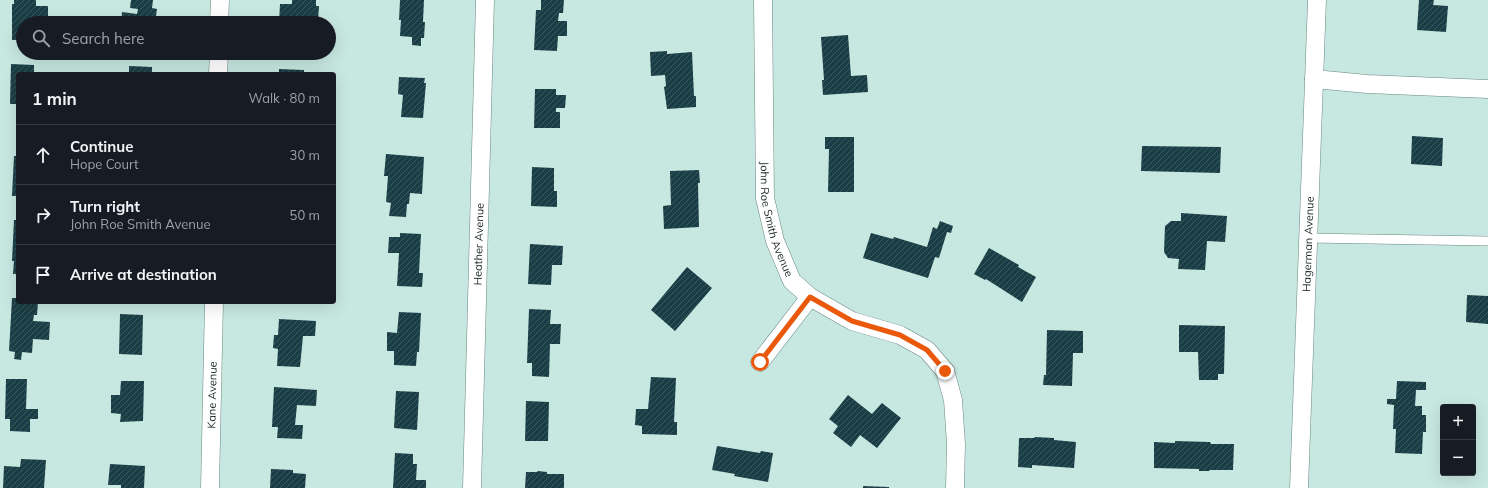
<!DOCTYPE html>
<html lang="en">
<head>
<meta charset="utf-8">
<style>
  :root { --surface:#171b24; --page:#242831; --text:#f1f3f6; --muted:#9ea1a6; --line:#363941 }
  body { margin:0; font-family:Mulish,sans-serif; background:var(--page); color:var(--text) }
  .controls { position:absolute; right:12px; bottom:12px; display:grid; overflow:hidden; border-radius:4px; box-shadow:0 4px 16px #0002 }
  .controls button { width:36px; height:36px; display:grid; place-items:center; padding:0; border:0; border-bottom:1px solid var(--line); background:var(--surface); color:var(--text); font:20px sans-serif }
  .stop { position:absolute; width:12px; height:12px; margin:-9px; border:3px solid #ea580c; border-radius:50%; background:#fff }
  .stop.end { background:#ea580c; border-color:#fff; box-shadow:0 1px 4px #0008 }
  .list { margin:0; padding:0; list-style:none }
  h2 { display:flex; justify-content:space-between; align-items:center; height:52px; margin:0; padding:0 16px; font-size:17px }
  h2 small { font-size:13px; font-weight:400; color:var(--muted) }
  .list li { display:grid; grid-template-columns:26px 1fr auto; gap:12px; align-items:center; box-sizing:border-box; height:60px; padding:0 16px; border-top:1px solid var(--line) }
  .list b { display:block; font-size:15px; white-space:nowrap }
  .list p { margin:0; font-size:13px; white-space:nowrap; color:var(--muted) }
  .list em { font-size:13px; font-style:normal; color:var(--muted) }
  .icon { flex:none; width:22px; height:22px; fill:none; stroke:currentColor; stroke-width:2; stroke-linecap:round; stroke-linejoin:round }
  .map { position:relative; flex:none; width:1488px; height:488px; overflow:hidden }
  .search { position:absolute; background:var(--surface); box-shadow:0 4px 16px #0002; left:16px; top:16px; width:320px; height:44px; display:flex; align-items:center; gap:10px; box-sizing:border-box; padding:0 14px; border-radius:22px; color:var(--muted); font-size:15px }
  .panel { position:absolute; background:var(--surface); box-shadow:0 4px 16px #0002; left:16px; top:72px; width:320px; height:232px; border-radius:4px }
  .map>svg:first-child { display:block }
</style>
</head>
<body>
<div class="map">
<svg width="1488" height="488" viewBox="0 0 1488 488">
  <defs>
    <pattern id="building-hatch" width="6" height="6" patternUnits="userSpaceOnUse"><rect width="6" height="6" fill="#1a3e45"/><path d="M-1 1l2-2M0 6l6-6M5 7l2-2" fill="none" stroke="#3a585d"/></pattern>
  </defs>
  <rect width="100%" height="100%" fill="#c7e8e1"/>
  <path fill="url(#building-hatch)" d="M14,0H36V6H48V22L23,23V40H12V4H14Z
    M131,0H153L152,8L157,9L155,23H121L122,12L137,14L138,9L130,8Z
    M292,0H316V6H319L318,21H303L302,23H279L280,4H292Z
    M400,0H424L423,22H425L424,38H421V46L412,45V37L400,36L401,20H399Z
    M541,0H564L563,13H559L558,21H567V36H558L557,51L534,50L536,10H541Z
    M1419,0H1434L1433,5L1448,6L1446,32L1417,30Z
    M848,35L851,76L867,75L868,92L823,95L822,80H824L821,37Z
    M667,51V54L692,52L694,96H696V107L667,109L664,87L666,86L665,75L651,76L650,52Z
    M11,64L34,65V74H18V104H10Z
    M129,66L152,67V74H129Z
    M279,69L304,70V74H279Z
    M399,77L425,78L424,83H426L423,118L401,117L403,95L398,94Z
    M535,89H556V95H566L565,108H556V112H560V128H534Z
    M1412,136L1443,138L1442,166L1411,164Z
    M825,137H854V192H828L829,149H825Z
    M1142,146L1221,147L1220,173L1141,171Z
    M386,154L424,157L422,194L410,193L409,204H407L406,217L389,216L391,203L386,202L388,176H384Z
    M14,156H18V196H12Z
    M532,167L554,168V191H557V207L531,206Z
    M699,170L700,183H698L699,227L664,229L663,206L671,205L670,171Z
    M1181,213L1227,216L1225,242L1207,241L1205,270L1178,269L1179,259L1168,258L1164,252L1165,226L1171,221H1181Z
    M14,220H18V274H13L14,261H12Z
    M940,221L953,226L951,233L947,232L939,258L935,257L928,278L863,258L871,233L893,239L894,237L927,247L933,227L937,229Z
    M400,233L421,234L419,273H423L422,287L397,286L399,253H388L389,237H400Z
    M530,244L563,246L562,265H552L551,285L528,284Z
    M989,248L1019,265L1018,267L1036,277L1022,302L986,279L985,280L974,274Z
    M687,267L712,288L675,331L651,310Z
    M1467,295L1488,296V324L1466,322Z
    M12,298H18V302H38L37,315H34L33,321L50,322L49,340L33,339L32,353L22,352L21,360L14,359L15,352L9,351Z
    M529,309L551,310L550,324H561L560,344H550L549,377L532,376V363H527Z
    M399,312L421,313L419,352H417L416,366L394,365V351H387V332L397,333Z
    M120,314L143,315L142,355L119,354Z
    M279,319L316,321L315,336H303L300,367L277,366L278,349L273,348L274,335H278Z
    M1179,325L1225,326L1224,374H1218V380H1199L1198,352H1179Z
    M1047,330L1083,331V353H1073L1072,386L1043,385L1044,375H1046Z
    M651,377L676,378L674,422H677V435L642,434V426L635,425L636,409H648Z
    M6,379H27L26,409H38V419H30V432L10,431V419H5Z
    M121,381H144L143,421L120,422L121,414L111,413V395H120Z
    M1397,381L1426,382V390H1416L1415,406H1422V415H1426V432H1423L1422,454L1395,453L1396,429H1393L1394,405L1387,404V399H1396Z
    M274,387L317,390L316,406L297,405L295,425H303L302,439L277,438L278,427H272Z
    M396,391L419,392L417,430L394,428Z
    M848,395L872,414L882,403L901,418L877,448L860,435L851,447L833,433L838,426L829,419Z
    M526,401L549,402L548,441H525Z
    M1035,437L1054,438V440L1076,442L1074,468L1032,465V468L1018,467L1019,438H1034Z
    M1175,441L1210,442L1211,444H1234L1233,470H1210L1209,471H1199V469L1154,468V442L1175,443Z
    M717,446L760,453L761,451L773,453L768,482L734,476L735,474L712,470Z
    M395,453L413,454V464H417L416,480H426V488H393Z
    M21,459L46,460L44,488H3L4,466L20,467Z
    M110,464L145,466L144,488H121V485H108Z
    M271,469L293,470V473L306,474L305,488H270Z
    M538,471L547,472V474H564V488H525L526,472H537Z
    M863,486L889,487V488H863Z"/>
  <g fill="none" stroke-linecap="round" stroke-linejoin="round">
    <defs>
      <path id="service" d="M1308,238L1488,241"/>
      <g id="minor">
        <path id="s1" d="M763,0L765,198L775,241L792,281L810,297L852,321L900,335L927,350L945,371L953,400L956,444L955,488"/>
        <path d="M219,23L220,0"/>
        <path d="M218,74L219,53"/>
        <path d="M1314,79L1367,84L1488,89"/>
        <path d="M760,362L810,297"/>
        <path id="s2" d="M210,488L214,302"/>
        <path id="s3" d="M472,488L485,0"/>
        <path id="s4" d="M1299,488L1317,0"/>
      </g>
    </defs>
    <use href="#service" stroke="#698781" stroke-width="10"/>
    <use href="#minor" stroke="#698781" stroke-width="19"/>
    <use href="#service" stroke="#fff" stroke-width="9"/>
    <use href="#minor" stroke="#fff" stroke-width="18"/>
  </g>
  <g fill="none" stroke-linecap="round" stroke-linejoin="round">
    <path stroke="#ea580c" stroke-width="5" d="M760,362L810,297L852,321L900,335L927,350L945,371"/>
  </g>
  <g text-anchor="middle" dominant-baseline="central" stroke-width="4" stroke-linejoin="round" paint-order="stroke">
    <g font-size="11" fill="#192523" stroke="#c7e8e1">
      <text stroke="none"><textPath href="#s1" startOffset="221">John Roe Smith Avenue</textPath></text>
      <text stroke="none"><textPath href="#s3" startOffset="244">Heather Avenue</textPath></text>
      <text stroke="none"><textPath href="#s4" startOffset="244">Hagerman Avenue</textPath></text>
      <text stroke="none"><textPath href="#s2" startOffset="93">Kane Avenue</textPath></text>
    </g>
  </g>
</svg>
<div class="controls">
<button>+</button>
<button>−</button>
</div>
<div class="stop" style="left:760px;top:362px"></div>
<div class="stop end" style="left:945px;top:371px"></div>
<div class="search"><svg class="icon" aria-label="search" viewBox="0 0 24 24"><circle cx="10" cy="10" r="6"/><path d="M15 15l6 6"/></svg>Search here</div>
<section class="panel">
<h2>1 min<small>Walk · 80 m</small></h2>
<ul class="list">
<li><svg class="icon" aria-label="ahead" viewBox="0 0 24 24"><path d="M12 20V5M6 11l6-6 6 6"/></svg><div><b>Continue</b><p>Hope Court</p></div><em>30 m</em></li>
<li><svg class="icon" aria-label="right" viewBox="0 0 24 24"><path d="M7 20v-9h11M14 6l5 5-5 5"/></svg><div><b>Turn right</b><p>John Roe Smith Avenue</p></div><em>50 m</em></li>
<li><svg class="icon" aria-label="arrive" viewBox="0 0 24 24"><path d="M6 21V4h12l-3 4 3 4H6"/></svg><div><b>Arrive at destination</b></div></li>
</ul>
</section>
</div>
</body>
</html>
